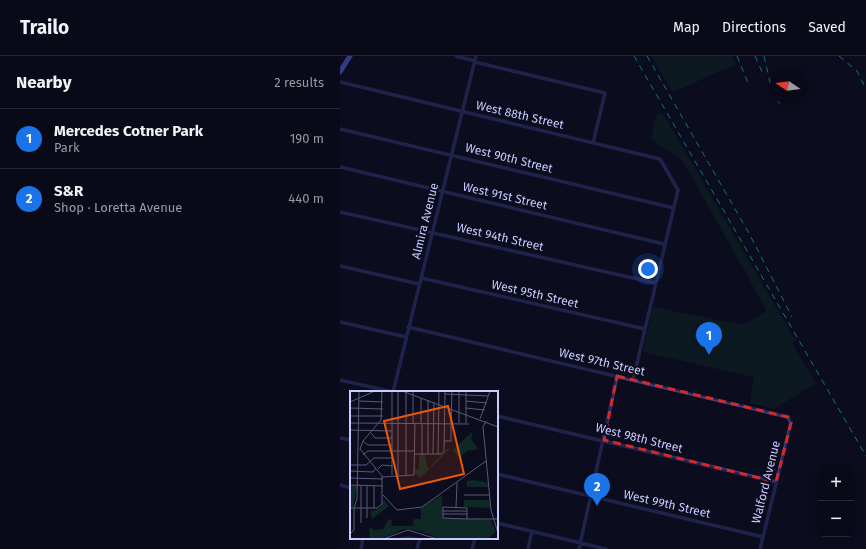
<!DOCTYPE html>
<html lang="en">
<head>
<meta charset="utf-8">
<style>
  :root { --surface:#090917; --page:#121220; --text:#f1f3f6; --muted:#999aa1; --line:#292a36; --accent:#1a73e8 }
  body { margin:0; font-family:"Fira Sans",sans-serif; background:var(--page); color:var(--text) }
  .controls { position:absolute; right:12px; bottom:12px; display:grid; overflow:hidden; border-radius:6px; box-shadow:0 2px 6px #0003 }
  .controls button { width:36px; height:36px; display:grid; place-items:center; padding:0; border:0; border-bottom:1px solid var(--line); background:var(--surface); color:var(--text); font:20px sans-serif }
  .compass { position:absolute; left:430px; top:12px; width:36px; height:36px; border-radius:50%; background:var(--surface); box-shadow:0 2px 6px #0003; rotate:283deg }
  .you { position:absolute; left:308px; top:213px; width:14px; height:14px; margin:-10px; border:3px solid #fff; border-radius:50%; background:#1a73e8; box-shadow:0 0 0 6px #1a73e833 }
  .badge { display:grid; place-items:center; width:26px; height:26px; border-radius:50%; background:var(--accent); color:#fff; font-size:13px; font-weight:700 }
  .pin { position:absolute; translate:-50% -33px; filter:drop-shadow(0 1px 2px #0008) }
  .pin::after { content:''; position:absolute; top:21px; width:14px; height:12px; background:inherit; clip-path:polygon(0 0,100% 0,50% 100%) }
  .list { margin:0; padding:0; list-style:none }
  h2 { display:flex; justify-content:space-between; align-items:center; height:52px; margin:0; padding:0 16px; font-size:17px }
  h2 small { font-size:13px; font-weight:400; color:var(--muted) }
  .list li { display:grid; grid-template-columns:26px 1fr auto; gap:12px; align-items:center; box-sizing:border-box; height:60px; padding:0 16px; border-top:1px solid var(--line) }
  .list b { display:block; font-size:15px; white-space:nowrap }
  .list p { margin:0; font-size:13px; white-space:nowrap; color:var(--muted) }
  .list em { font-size:13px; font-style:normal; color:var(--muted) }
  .map { position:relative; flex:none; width:526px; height:493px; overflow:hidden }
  header { display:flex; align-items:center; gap:24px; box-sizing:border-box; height:56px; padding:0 20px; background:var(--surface); border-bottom:1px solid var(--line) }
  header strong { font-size:19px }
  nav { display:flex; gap:22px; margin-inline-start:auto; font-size:14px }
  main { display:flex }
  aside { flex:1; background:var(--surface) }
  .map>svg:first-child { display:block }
</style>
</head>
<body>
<header>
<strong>Trailo</strong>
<nav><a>Map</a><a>Directions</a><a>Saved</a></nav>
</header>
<main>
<aside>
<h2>Nearby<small>2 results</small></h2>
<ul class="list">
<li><span class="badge">1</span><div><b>Mercedes Cotner Park</b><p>Park</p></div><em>190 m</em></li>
<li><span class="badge">2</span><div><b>S&amp;R</b><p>Shop · Loretta Avenue</p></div><em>440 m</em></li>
</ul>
</aside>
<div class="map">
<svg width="526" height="493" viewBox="0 0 526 493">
  <rect width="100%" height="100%" fill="#0c0c1f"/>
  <path fill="#0e2925" d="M311,0H393L396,8L333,36Z
    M322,56L455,284L452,287L476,327L434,353L410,347L414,321L303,296L313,251L404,269L427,255L343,105L311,83L316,59Z"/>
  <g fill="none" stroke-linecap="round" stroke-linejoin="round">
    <path stroke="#353d80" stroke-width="3.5" d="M116,0L135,5
      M135,6L265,37L253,87
      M0,26L320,103L338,134L293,324
      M0,73L334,152
      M0,111L324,188
      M0,156L315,227
      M0,210L79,228
      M81,222L305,273
      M0,266L66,281
      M68,271L448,361L451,367L420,493
      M0,324L53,336
      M53,336L136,0
      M157,360L436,426
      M0,382L11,384
      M157,418L423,481
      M0,429L11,432
      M157,467L266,493
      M21,493L23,482
      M77,493L80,482
      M132,493L135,482
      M188,493L192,475
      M239,493L277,320"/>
    <path stroke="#6173ff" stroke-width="5" d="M0,16L10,0"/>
    <path stroke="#00f5eb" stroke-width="1" stroke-dasharray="6 5" stroke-linecap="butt" d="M294,0L526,400
      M307,0L410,179L452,261
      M397,0L408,27
      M415,0L424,20
      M424,0L430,26L436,40
      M499,0L517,15L526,33
      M437,42L441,51"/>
  </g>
  <path d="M0 0H526V493H0ZM277,320L448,361L451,367L436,426L264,384Z" fill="#0c0c1f" fill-opacity=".55" fill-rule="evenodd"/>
  <path fill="none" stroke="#d62828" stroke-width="3" stroke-dasharray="8 5" stroke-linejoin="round" d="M277,320L448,361L451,367L436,426L264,384Z"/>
  <g text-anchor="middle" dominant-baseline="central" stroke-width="4" stroke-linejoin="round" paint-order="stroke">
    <g font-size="12" fill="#cacbff" stroke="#0c0c1f">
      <text transform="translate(180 59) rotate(13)">West 88th Street</text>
      <text transform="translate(169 102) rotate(14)">West 90th Street</text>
      <text transform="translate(165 140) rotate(13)">West 91st Street</text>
      <text transform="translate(85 165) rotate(-76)">Almira Avenue</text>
      <text transform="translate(160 181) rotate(13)">West 94th Street</text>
      <text transform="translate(195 238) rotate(13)">West 95th Street</text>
      <text transform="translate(262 306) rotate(13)">West 97th Street</text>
      <text transform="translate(299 382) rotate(14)">West 98th Street</text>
      <text transform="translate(426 426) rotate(-76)">Walford Avenue</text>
      <text transform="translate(327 448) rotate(13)">West 99th Street</text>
    </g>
  </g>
  <g transform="translate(10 335)">
    <rect width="148" height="148" fill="#0c0c1f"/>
    <path d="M123,40L121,48L128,58L117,60L109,67L103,59ZM97,58H100L70,87L65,82V79L69,78V63H75L78,78ZM124,89L138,92V96H117V90ZM0,95H7L3,116H0ZM92,104L93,127L141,129L146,141L137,148H90L70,140L54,138L30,148H20L19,138L21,136L24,139L33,138L39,128L42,129L41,135H63L64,128H71V117ZM34,109L39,115L22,128L20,121L30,117ZM114,109H140V117L114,116Z" fill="#0e2925"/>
    <path fill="none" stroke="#0a2945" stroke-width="2" d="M45,148L58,146L70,148"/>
    <path fill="none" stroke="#585879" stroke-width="1" d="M52,0L148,36M63,0V32M95,3L138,5M71,7V32M78,9V63M9,10L33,11M116,10L137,12M0,11L25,0M0,17L33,18M116,17L135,19M0,25H33M130,28L140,0M136,30L133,36L141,119L148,142M0,32L119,33M72,32V63M101,32L102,0M109,32V0M116,32V0M0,39L42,40M21,42L25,47H42M13,50L18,54H42M94,50H101V32M65,63H91L94,60L95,0M83,63L84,11M88,63L89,0M13,64L18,60H65M0,74H16L24,67H42M28,78L32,74L42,75M0,80L23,81L26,77M42,84V0M48,84V0M56,84V1M32,86L64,84L65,32M0,87L33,88M0,94L33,95M33,104L47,119L72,116L136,70M114,104H140M0,117H27L32,113V85L10,58L13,50L31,29L32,0M24,117V95M106,117L107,92M93,120H117M93,123H117M17,127V95M117,128V117L93,116V127L117,128H148M11,132V94M0,143L4,139V117L7,108L9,0M33,148L58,139L87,148"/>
    <path fill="#e8590c" fill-opacity="0.15" stroke="#e8590c" stroke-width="2" d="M98,15L114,83L50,98L34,30Z"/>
    <rect width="148" height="148" fill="none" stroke="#cacbff" stroke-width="2"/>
  </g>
</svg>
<div class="controls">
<button>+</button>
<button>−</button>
</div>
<svg class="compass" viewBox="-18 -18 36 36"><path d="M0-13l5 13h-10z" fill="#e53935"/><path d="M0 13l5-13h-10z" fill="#999aa1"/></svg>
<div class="you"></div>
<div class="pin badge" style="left:369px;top:299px">1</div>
<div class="pin badge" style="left:257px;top:450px">2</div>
</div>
</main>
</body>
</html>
